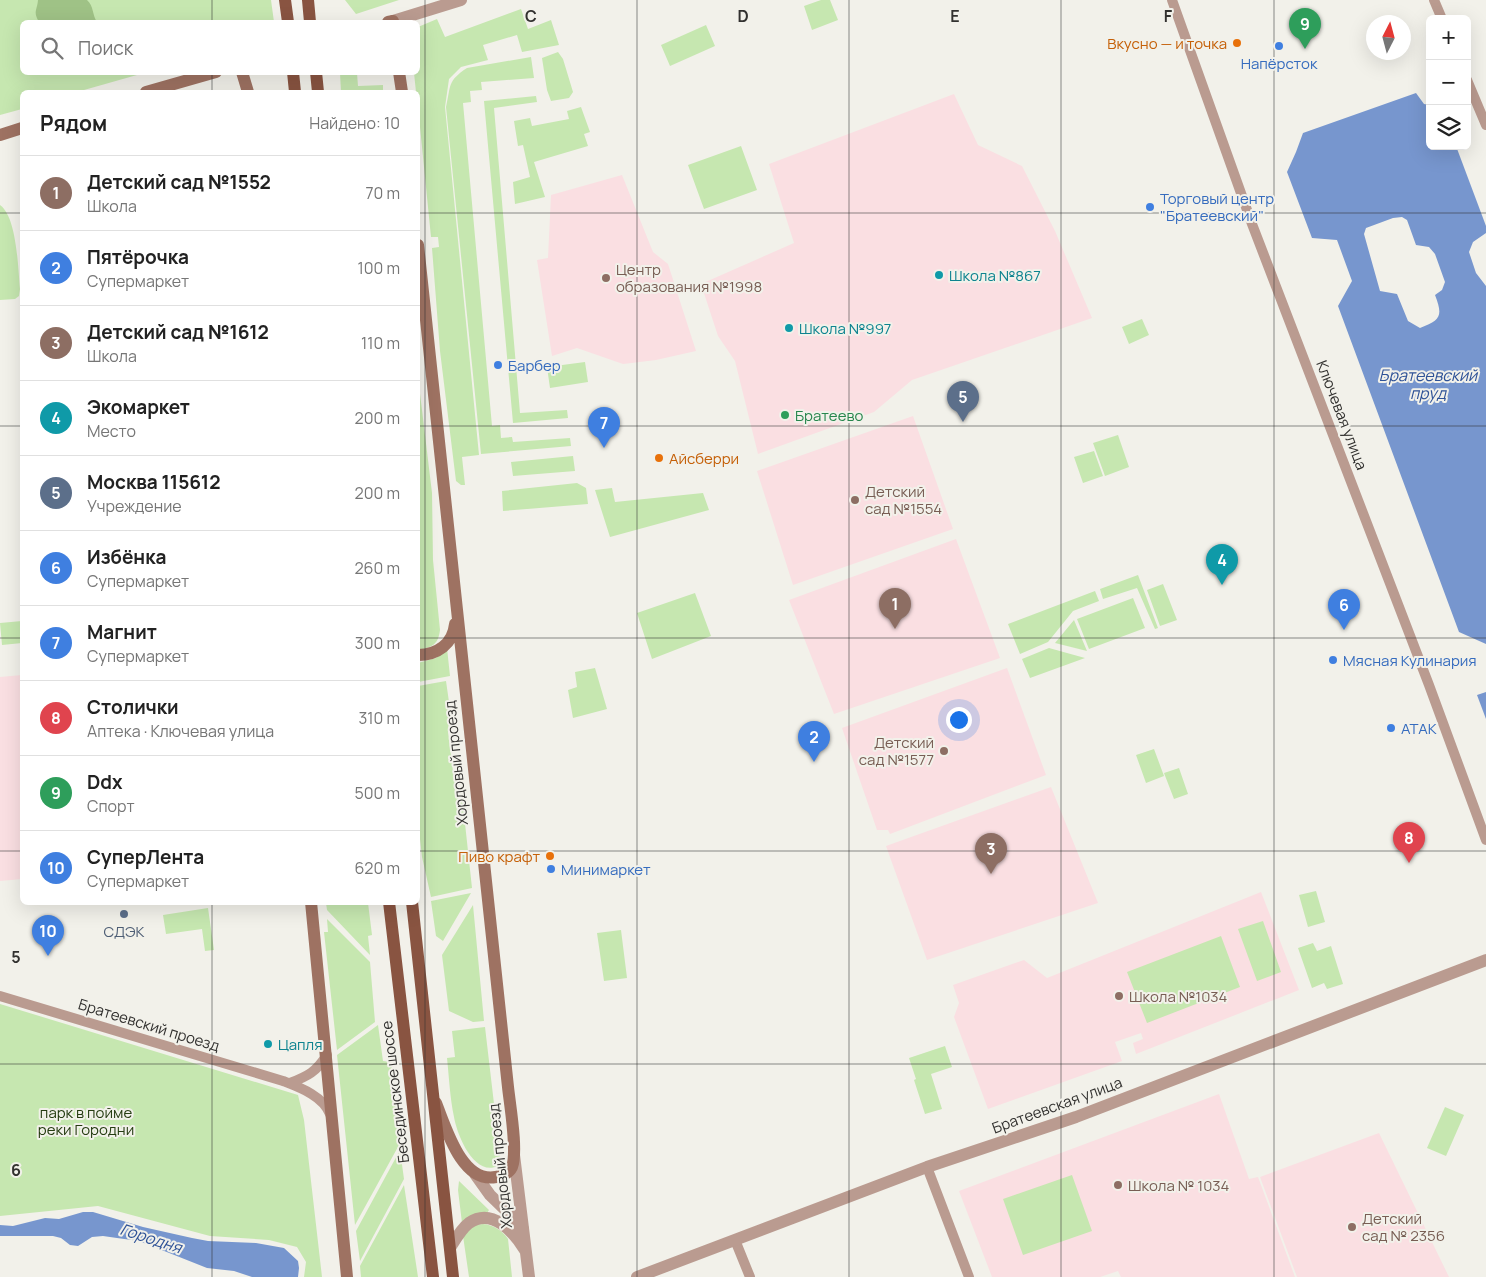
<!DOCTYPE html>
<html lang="ru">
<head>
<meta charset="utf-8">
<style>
  :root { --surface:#fff; --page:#f2f2f2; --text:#222; --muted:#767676; --line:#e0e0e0; --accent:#b45309 }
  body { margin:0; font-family:Manrope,sans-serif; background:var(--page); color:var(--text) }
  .controls { position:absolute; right:15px; top:15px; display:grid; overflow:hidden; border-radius:8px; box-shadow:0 5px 20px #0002 }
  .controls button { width:45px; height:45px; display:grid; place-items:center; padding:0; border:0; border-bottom:1px solid var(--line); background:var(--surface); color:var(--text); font:25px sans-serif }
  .compass { position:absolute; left:1366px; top:15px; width:45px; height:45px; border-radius:50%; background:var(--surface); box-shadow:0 5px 20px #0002; rotate:6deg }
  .you { position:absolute; left:958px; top:719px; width:18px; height:18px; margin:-12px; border:4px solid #fff; border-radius:50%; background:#1a73e8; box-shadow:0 0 0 8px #1a73e833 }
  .badge { display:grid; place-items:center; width:32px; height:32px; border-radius:50%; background:var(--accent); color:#fff; font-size:16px; font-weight:700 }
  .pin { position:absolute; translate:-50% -41px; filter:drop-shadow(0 1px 2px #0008) }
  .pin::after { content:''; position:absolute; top:26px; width:18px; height:15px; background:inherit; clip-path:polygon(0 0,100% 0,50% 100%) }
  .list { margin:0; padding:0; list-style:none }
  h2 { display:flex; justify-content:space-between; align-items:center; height:65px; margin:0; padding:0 20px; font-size:21px }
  h2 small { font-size:16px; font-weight:400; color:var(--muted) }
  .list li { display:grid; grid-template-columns:32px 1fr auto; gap:15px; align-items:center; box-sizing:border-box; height:75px; padding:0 20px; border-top:1px solid var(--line) }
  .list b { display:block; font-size:19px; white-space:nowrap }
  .list p { margin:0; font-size:16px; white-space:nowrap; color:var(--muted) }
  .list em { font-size:16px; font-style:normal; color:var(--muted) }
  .icon { flex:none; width:28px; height:28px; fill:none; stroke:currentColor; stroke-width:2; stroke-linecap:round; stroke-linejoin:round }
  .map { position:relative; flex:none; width:1486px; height:1277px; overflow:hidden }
  .search { position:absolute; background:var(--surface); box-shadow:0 5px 20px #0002; left:20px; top:20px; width:400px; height:55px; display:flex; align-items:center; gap:12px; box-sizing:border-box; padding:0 18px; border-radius:8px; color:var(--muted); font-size:19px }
  .panel { position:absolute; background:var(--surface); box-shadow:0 5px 20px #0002; left:20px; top:90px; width:400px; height:815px; border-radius:8px }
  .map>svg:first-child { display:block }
</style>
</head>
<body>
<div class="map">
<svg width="1486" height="1277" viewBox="0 0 1486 1277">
  <rect width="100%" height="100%" fill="#f2f1ea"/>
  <path fill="#fadfe2" d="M954,94L978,145L1022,166L1055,231L1092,318L912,380L874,412L758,454L735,361L718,336L701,284L794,243L769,164Z
    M622,175L653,252L668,264L696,351L656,360L623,364L577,348L552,356L537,260L548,258L551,195Z
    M913,416L953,529L793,585L757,471Z
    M956,539L1000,658L834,714L789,600Z
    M1007,668L1046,775L890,834L888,830H877L842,728Z
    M22,675V879L0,881V677Z
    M1051,787L1098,903L927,960L886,846Z
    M1261,892L1299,990L1136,1054L1133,1043L1143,1039L1141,1033L1115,1042L1122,1061L988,1109L954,1017L959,1003L953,985L1024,960L1047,978Z
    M1219,1094L1249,1179L1258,1177L1295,1277H1121L1118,1271L1100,1277H992L959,1191Z
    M1379,1133L1449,1277H1297L1260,1177Z"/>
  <path fill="#c6e7b0" d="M0,0H271L274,22H22V72L144,73L77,92H22V109L0,115Z
    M345,0H399L356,14Z
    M821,0H830L838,20L812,30L804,6Z
    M521,9L528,29L551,20L559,45L522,52L517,35L483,45L488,60L461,67L449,79L445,107L479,455L462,457L465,485H461L456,481L440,351L432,248L439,247L438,237H431L418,107V92H416L414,73L418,72V46L419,45L418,27L437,19L445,37Z
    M706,25L715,46L670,66L661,45Z
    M558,52L563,59L573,92L569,98L551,101L547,90L542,58Z
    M531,57L534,78L481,82L482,90L470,91L471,102L463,103L492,426L500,425L501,438L512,437L513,442L570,438L571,446L481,454L446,107C451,86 447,81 467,68Z
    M340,73H357L358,86L383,85V92H341Z
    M536,96L537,102L494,108L520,413L567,410L568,418L513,423L484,101Z
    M581,107L590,132L584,134L588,146L534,162L545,197L515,204L513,182L530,177L523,145L518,146L514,121L530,118L532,126L569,119L567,111Z
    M741,146L757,190L704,209L688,165Z
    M0,205C17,217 18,268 20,289L19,296L15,299L0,300Z
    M1142,319L1149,335L1129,344L1122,327Z
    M585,362L588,382L550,388L547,367Z
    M418,377L432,493L433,560L440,630C438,646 432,646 418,651Z
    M1118,435L1129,467L1105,476L1093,443Z
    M1094,451L1103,476L1083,483L1074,457Z
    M573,456L575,471L513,476L511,462Z
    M577,483L586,488L588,504L503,511L502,491Z
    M612,488L615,502L703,493L709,510L610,537L595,490Z
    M1138,575L1158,628L1155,629L1137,588L1103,599L1100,589Z
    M1163,584L1177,620L1160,626L1147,590Z
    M1095,591L1099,601L1073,611L1048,642L1020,654L1008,624Z
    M695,593L711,636L652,659L637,613Z
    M1133,598L1145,628L1089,649L1077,619Z
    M1074,620L1087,651L1055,643Z
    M22,621V643L2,645L0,623Z
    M447,648L450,676L418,682V663L436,658Z
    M1049,648L1085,658L1030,678L1022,659Z
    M595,668L607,709L573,718L568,690L577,687L575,672Z
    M446,681L450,709L448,732L454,779L463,805L472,888L431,897L422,857L418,821V686Z
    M1154,749L1164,776L1146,783L1136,755Z
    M1179,768L1188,794L1174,799L1164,773Z
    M1316,891L1325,922L1308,927L1299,895Z
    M471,893L443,941L436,936L431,901Z
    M326,903H368L372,935L368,936L370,955L327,910Z
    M473,905L484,1021L473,1022L449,1011L442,955Z
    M208,908L214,950L205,951L202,929L166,934L163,915Z
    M327,919L370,962L375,1022L337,1050L324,932H328Z
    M1263,921L1281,972L1257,981L1238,929Z
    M621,930L627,978L604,981L597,933Z
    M1221,936L1240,987L1147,1023L1127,972Z
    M1313,943L1317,951L1331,946L1343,984L1327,989L1324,983L1312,988L1298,948Z
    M0,1004L298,1095L304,1120L322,1277H304L306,1262L297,1247L269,1240L210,1236L98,1206L0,1216Z
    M378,1025L383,1061L391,1062L399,1145L355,1225L337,1055Z
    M485,1027L500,1155L498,1166C474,1177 457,1135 454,1117C450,1098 449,1077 447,1058L455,1057L452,1031Z
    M945,1046L952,1067L931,1074L942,1109L925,1114L914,1080L916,1079L909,1058Z
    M1445,1107L1464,1115L1446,1156L1427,1148Z
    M400,1150L404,1179L360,1261L356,1231Z
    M1072,1175L1092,1231L1023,1255L1003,1199Z
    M459,1181L489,1210L487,1213L462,1223L458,1190Z
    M404,1185L418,1277H361L360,1266Z
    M483,1224C493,1225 502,1230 508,1239L512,1277H469L463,1236L475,1225Z"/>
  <path fill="#9fc286" d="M38,0H87C94,6 92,15 97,22H39C33,11 37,11 38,0Z"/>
  <path fill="#7796ce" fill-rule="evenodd" d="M1416,93L1424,104L1430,105V146H1456L1486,226V233L1473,242L1469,252L1476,273L1486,286V644L1459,632L1338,306L1352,281L1337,240L1312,238L1287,172L1296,152L1303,133ZM1402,217L1407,220L1416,245L1429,247L1435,254L1445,282L1442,290L1435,295C1443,316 1441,320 1420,328L1408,321L1397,294L1380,291L1364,234L1366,228L1393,218Z
    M1486,692V719L1477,695Z
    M83,1212H93L143,1227L192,1238L208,1241L256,1243L284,1248L298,1261L299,1268L298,1277H252L234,1271L207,1268L139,1241L117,1238L103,1236L92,1237L78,1246L70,1245L61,1238L53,1236H0V1225L13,1226L45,1218L59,1219Z"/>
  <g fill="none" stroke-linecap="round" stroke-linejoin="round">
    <path stroke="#ba9b90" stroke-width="10" d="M1172,0L1252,224L1429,685L1486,840
      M1434,0L1442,19
      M1467,80L1486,125
      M0,996L283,1081C301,1088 323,1096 330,1114
      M290,1083C308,1076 316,1072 327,1055
      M927,1167L969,1277
      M735,1240L750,1277"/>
    <path stroke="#ba9b90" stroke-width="12" d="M393,21L461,0
      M514,1155L529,1277
      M475,1174L490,1195L523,1227
      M450,1248C455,1240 461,1229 469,1223C492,1207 514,1232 525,1250
      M637,1277L927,1167L1076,1117L1486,960"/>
    <path stroke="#9e7262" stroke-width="12" d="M388,22L393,21V22
      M242,72L248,92
      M399,72L402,92
      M146,92L216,72
      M0,135L22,128
      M418,245L508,1087C510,1106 518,1151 512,1167C509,1173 502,1176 496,1177C462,1184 446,1128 436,1103
      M418,655C437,655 453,644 455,624
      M311,902L347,1277"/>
    <path stroke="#895441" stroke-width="12" d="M285,0L288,22
      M308,0L310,22
      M293,72L295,92
      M316,72L318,92
      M389,902L433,1277
      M412,902L453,1277"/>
  </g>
  <path fill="none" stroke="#32312f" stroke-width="1" stroke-opacity="0.55" d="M212,0V22M425,0V1277M637,0V1277M849,0V1277M1061,0V1277M1274,0V1277M212,72V92M0,213H22M418,213H1486M0,426H22M418,426H1486M0,638H22M418,638H1486M0,851H22M418,851H1486M212,902V1277M0,1064H1486"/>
  <g fill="#e8710a" stroke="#f2f1ea" stroke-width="2">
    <circle cx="1237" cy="43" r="5"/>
    <circle cx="659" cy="458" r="5"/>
    <circle cx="550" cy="856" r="5"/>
  </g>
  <g fill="#3f7fe0" stroke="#f2f1ea" stroke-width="2">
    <circle cx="1279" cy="46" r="5"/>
    <circle cx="1150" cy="207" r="5"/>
    <circle cx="498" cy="365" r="5"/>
    <circle cx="1333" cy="660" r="5"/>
    <circle cx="1391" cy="728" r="5"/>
    <circle cx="551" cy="869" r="5"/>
  </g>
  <g fill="#0f9aa8" stroke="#f2f1ea" stroke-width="2">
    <circle cx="939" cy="275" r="5"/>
    <circle cx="789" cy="328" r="5"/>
    <circle cx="268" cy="1044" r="5"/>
  </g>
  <g fill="#8d6e63" stroke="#f2f1ea" stroke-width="2">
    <circle cx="606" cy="278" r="5"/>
    <circle cx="855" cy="500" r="5"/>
    <circle cx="944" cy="751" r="5"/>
    <circle cx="1119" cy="996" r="5"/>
    <circle cx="1118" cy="1185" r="5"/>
    <circle cx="1352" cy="1227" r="5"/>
  </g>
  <circle fill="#2e9e5b" stroke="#f2f1ea" stroke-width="2" cx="785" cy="415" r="5"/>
  <circle fill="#5c6f8a" stroke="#f2f1ea" stroke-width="2" cx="124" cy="914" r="5"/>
  <g text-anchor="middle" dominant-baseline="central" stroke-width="4" stroke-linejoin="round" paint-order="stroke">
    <g font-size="15" fill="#c56008" stroke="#f2f1ea" text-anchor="end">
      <text x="1227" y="43">Вкусно — и точка</text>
      <text x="669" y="458" text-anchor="start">Айсберри</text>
      <text x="540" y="856">Пиво крафт</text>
    </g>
    <g font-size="15" fill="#366cbe" stroke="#f2f1ea" text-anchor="start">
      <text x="1279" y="63" text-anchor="middle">Напёрсток</text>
      <text x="1160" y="198">Торговый центр<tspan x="1160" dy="17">"Братеевский"</tspan></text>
      <text x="508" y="365">Барбер</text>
      <text x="1343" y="660">Мясная Кулинария</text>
      <text x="1401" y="728">АТАК</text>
      <text x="561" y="869">Минимаркет</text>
    </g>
    <g font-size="15" fill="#785e54" stroke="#f2f1ea" text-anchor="start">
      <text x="616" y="269">Центр<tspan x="616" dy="17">образования №1998</tspan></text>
      <text x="865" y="491">Детский<tspan x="865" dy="17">сад №1554</tspan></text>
      <text x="934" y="742" text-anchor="end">Детский<tspan x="934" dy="17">сад №1577</tspan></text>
      <text x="1129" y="996">Школа №1034</text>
      <text x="1128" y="1185">Школа № 1034</text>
      <text x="1362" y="1218">Детский<tspan x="1362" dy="17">сад № 2356</tspan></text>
    </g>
    <g font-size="15" fill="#0d838f" stroke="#f2f1ea" text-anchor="start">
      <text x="949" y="275">Школа №867</text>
      <text x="799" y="328">Школа №997</text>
      <text x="278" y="1044">Цапля</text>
    </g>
    <g font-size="15" fill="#27864d" stroke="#f2f1ea" text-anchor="start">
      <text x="795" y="415">Братеево</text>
    </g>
    <g font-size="15" fill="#32312f" stroke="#f2f1ea">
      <text transform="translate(1342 415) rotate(69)">Ключевая улица</text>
      <text transform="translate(456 763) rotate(-96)">Хордовый проезд</text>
      <text transform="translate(149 1025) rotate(17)">Братеевский проезд</text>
      <text transform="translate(395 1092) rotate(-97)">Бесединское шоссе</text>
      <text transform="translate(1057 1105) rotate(-20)">Братеевская улица</text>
      <text transform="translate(500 1166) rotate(-96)">Хордовый проезд</text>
    </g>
    <g font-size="15" fill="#4e5e75" stroke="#f2f1ea">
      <text x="124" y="931">СДЭК</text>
    </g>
    <g font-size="15" fill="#263d12" stroke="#f2f1ea">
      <text x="86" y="1112">парк в пойме<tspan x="86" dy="17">реки Городни</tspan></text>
    </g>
    <g font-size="16" font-style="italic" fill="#2e5297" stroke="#f2f1ea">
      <text x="1428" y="375">Братеевский<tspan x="1428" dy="18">пруд</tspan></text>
      <text transform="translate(151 1238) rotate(18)">Городня</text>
    </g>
  </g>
  <g font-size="16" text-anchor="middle" font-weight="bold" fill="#32312f" stroke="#f2f1ea" stroke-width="4" stroke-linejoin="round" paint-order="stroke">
    <text x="531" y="22">C</text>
    <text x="743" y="22">D</text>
    <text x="955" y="22">E</text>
    <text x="1168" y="22">F</text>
    <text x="16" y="963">5</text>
    <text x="16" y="1176">6</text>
  </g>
</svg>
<div class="controls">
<button>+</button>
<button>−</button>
<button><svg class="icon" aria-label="layers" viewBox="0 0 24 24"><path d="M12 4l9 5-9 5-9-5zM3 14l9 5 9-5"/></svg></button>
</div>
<svg class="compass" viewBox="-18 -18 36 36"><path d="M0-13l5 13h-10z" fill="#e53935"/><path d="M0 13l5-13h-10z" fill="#767676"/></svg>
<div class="you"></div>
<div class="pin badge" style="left:895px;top:629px;background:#8d6e63">1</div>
<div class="pin badge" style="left:814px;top:762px;background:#3f7fe0">2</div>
<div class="pin badge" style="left:991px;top:874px;background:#8d6e63">3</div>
<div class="pin badge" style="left:1222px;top:585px;background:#0f9aa8">4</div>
<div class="pin badge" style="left:963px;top:422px;background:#5c6f8a">5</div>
<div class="pin badge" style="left:1344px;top:630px;background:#3f7fe0">6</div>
<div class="pin badge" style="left:604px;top:448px;background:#3f7fe0">7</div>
<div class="pin badge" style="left:1409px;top:863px;background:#e0444e">8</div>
<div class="pin badge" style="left:1305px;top:49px;background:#2e9e5b">9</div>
<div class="pin badge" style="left:48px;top:956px;background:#3f7fe0">10</div>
<div class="search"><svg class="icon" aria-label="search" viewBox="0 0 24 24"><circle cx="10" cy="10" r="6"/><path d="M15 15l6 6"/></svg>Поиск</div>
<section class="panel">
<h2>Рядом<small>Найдено: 10</small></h2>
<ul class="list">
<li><span class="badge" style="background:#8d6e63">1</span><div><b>Детский сад №1552</b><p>Школа</p></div><em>70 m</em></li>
<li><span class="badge" style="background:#3f7fe0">2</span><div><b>Пятёрочка</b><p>Супермаркет</p></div><em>100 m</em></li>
<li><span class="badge" style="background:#8d6e63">3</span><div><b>Детский сад №1612</b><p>Школа</p></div><em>110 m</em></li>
<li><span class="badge" style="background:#0f9aa8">4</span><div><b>Экомаркет</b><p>Место</p></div><em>200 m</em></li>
<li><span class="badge" style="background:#5c6f8a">5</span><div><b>Москва 115612</b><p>Учреждение</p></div><em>200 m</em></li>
<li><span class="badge" style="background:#3f7fe0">6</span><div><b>Избёнка</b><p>Супермаркет</p></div><em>260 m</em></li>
<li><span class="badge" style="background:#3f7fe0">7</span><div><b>Магнит</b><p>Супермаркет</p></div><em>300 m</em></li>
<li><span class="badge" style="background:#e0444e">8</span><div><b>Столички</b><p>Аптека · Ключевая улица</p></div><em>310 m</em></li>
<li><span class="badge" style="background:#2e9e5b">9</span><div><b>Ddx</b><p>Спорт</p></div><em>500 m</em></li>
<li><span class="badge" style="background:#3f7fe0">10</span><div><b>СуперЛента</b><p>Супермаркет</p></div><em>620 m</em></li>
</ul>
</section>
</div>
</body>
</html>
